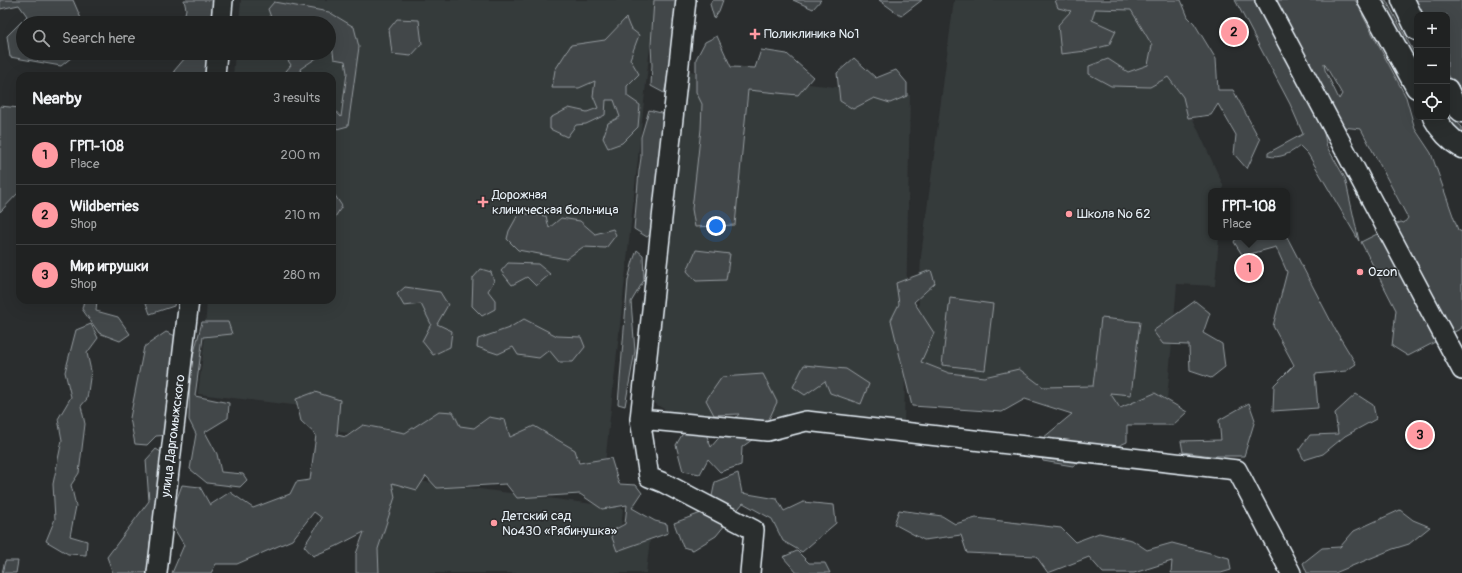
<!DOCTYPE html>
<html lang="en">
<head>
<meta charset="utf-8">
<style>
  :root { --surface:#202222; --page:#2d2f2f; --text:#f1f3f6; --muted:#a2a4a5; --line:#3d3f40; --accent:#ff9aa2 }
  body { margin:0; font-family:Pangolin,sans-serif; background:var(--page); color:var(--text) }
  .controls { position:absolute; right:12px; top:12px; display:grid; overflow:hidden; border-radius:8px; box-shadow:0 4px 16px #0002 }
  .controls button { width:36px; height:36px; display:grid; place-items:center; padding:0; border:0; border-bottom:1px solid var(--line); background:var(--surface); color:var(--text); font:20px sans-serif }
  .you { position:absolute; left:716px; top:226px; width:14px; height:14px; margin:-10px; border:3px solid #fff; border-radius:50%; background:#1a73e8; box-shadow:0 0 0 6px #1a73e833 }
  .badge { display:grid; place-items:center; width:26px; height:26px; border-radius:50%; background:var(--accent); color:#111; font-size:13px; font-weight:700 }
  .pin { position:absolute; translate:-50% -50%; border:2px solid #fff; box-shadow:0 1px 4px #0006 }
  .popup { position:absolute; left:1208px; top:188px; width:82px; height:52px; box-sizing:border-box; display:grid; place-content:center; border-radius:8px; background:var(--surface); filter:drop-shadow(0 1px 3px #0005); font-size:13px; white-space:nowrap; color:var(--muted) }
  .popup b { font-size:15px; color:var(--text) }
  .popup::after { content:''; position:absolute; left:50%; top:100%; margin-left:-8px; border:8px solid transparent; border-top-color:var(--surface) }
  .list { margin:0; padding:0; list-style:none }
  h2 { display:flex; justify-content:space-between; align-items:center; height:52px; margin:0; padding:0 16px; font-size:17px }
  h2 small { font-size:13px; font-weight:400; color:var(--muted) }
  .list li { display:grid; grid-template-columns:26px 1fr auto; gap:12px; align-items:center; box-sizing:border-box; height:60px; padding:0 16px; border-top:1px solid var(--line) }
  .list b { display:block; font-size:15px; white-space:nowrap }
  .list p { margin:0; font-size:13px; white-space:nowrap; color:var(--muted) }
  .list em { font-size:13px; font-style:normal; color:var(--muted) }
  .icon { flex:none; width:22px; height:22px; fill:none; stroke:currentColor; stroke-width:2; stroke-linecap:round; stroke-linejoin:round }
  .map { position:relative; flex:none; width:1462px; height:573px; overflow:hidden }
  .search { position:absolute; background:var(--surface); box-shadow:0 4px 16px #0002; left:16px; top:16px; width:320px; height:44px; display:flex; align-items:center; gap:10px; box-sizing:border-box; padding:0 14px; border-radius:22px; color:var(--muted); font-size:15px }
  .panel { position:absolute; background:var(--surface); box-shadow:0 4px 16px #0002; left:16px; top:72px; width:320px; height:232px; border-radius:12px }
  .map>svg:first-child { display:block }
</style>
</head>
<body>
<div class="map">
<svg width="1462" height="573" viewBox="0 0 1462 573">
  <rect width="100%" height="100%" fill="#2a2d2e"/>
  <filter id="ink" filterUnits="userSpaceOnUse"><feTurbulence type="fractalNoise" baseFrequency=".025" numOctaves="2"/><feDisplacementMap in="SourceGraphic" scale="8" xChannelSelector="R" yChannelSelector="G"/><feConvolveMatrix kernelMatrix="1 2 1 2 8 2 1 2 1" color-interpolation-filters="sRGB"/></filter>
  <g filter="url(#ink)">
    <path fill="#363a3b" d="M241,0H655L605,464L341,432L319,408L198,394L204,345L207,300H332V76H233L235,53H329V23H239Z
      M954,0H1059L1141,5L1223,185V191H1211V237H1219L1215,286L1177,284L1166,411L915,382L921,256Z
      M688,71L910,95L904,428L755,414H672L654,403L651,387Z
      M374,475L623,508L620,537L650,540L646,573H360Z"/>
    <path fill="#424648" stroke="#959ca0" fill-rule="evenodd" d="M0,0H73L83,23H23V53H77L61,66L10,57L7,36L27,16L19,5L0,9Z
      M184,0H216L214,23H183L186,9Z
      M654,0H678L669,74L664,93L651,86L652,65L651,45Z
      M712,0H723L719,11L714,18L710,4Z
      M793,0H821L813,9Z
      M879,0H922L901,16Z
      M1055,0H1181L1188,17L1194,23L1216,59L1218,90H1233L1260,140L1247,169L1234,154L1236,135L1218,104L1211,115L1188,118L1183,97L1168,77L1150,87L1111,86L1089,74V66L1108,59L1128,72L1148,65L1152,45L1131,10L1095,9L1092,20L1116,31L1109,45L1086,51L1061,54L1058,25L1071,11L1058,8Z
      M1235,0H1355L1362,10L1363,16L1406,97L1415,129L1431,153L1458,230L1462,232V328L1408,356L1392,346L1396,310L1361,242L1401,222L1404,223L1408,218L1361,129L1343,127L1334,112L1323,129L1327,147L1345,178L1359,241L1308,154L1300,146C1291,153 1280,159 1268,156V153L1303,134L1290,104ZM1324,63L1342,94L1339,99L1325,70Z
      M1378,0H1386L1417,58V73Z
      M1409,0H1462V100L1459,97L1447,74V15H1417Z
      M274,2L329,12L354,27L359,47L348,126L337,129L332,122L333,108L341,117L347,73L345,61L334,59L332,45L329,48V23H273L268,9Z
      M626,18L630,28L639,35L630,59L639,74L627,86V96L640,105L638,127L622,143L608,148L603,138L608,123L620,117L614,100H606L605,115L586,124L576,125L567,137L550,129V118L569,108L587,112L598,108L593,96L595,81L579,88H552L555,70L571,45L605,40Z
      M397,19L419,20L422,44L411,56L392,54L389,29Z
      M717,36L731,67L755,68L761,50L787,54L813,77L798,95L748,90L735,225L695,227L692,209L701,129L702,104L696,92V59L705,42Z
      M184,53H212L208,76H175L174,71L185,58Z
      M283,53H324L300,69L302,76H282L291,65Z
      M854,58L876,78L896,70L907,83V96L890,103L874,98L853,109L840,101L837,73Z
      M0,106L20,108V191L0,212Z
      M649,110L665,114L652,233L647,237L634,229L639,171L641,158V137Z
      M1447,113L1462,127V139L1440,117H1447Z
      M332,193L334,194L342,206L332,222Z
      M519,213L546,216L549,228L561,218L580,221L595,234L613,229L616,235L606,248L583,247L566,259L518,250L507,239L509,231Z
      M1237,237H1287L1336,331L1356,364L1346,371L1315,374L1318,408L1273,411L1274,385L1294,365L1273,326L1287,272L1276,247L1243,256L1234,242Z
      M637,250L643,255L644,280L631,302L635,351L625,406L618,404L628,280L633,261Z
      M696,250L730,254L726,280L696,281L687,271Z
      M508,263L538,264L550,274L536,286L527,277L512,285L501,271Z
      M481,269L491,272L494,281L488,291L495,300V309L482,316L472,306L473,278Z
      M931,270L935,283L914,302L934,333L921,362L949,373L984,377L1019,369L1043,387L1093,386L1101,318L1140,322L1131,395L1110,393L1120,408L1155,393L1187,412L1173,425H1127V442L1073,466L1043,461L1037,443L1072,414L1025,399L1002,412L912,406L891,320L899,304L896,283Z
      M405,287L440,292L448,305L437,324L452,331L450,347L433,355L422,341L431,324L421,304L404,306L397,294Z
      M950,298L993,304L985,370L942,365Z
      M84,300H97L96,311L118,317L130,334L120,341L99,333L82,309Z
      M145,300H175L174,306L150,314Z
      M1195,301L1210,313L1203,333L1222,344L1225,367L1211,378L1190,371L1189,345L1163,344L1153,331Z
      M524,319L557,336L581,337L585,347L573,362H559L549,350L539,358L518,355L513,347L498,354L477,347L478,339L509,328Z
      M202,322H228L232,334L203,337L195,396L229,403L228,418L205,432L217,454L221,472L243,474L247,480L240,487L207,483L190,469L196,434L189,420L190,368Z
      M91,324L98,338L87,353L91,371L87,399L81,406L85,424L79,473L71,485L76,506L70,536L87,541L86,555L68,554L46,541L55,519L53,484L62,440L58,419L71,397L65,372L76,330Z
      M166,332L178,337L168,435L156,436L147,445L135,444L130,418L144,347Z
      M804,365L846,369L869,384L861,404L830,393L825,381L805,395L793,387Z
      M763,374L777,402L763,432L742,447L741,465L720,472L708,459L700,474L683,471L676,445L689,423L703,426L711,447L739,414L714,415L706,400L722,377Z
      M315,392L340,400L337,435L346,437L363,425L405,433L439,411L453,412L460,426L474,428L489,417L505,420L510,437L534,426L575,450L579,463L611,458L619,484L636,485L642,493L632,508L655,521L667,524L668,533L617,551L610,532L625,524L627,505L602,509L580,494L517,498L506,484L437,488L426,476L417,490L392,483L395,497L378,549L379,573H356V554L364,532L337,546L313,556L304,546L322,518L314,512L292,540L237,564H216L211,573H172L184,545L169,520L182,485L200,487L210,505L230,492L253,508L290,494L296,482L310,480L316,435L301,421L296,399Z
      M1356,394L1373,405L1376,419L1345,436L1323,454L1304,460L1299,450L1310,435L1338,434L1335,413Z
      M1249,403L1255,420L1244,456H1211L1183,452L1181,441L1221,440L1219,420Z
      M156,449L164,454L157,517L150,542L149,573H113L107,557L149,501L146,460Z
      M738,473L742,493L777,499L784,511L803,502L834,505L836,523L802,552L783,541L772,519L743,503L716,536L693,550L683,547L674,523L709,510L715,482Z
      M899,510L942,516L955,524L976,518L1061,528L1075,542L1099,533L1132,540L1147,550L1172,543L1229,558L1231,570L1221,573H1171L1172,561L1134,573H1103L1089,557L1048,573L1036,556L967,553L961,535L924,540L894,524Z
      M1400,510L1413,520L1430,527L1409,544L1393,549L1335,573H1307L1303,563L1322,548L1340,547L1354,531Z
      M797,551L809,563H825L830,573H797L783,557Z
      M5,561H18L16,573H2Z"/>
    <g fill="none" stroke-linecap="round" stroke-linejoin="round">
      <defs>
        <path id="street" d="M686,0L640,419L649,477L664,483L754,530L750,573
          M1265,0L1462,370
          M221,23L223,0
          M215,76L217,53
          M640,419L767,431L806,421L1237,470L1291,573
          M157,573L189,300"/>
        <path id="primary" d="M1369,0L1417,87
          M1403,0L1417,29
          M1447,90L1453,103L1462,111
          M1434,117C1441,130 1449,139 1462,147"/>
      </defs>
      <use href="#street" stroke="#e8f1f8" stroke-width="22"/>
      <use href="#primary" stroke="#e8f1f8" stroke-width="25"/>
      <use href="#street" stroke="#2a2d2e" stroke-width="19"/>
      <use href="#primary" stroke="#2a2d2e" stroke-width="22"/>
    </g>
  </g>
  <g fill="#ff9aa2" stroke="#2a2d2e" stroke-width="1.5">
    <path d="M753 28h4v4h4v4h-4v4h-4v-4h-4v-4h4z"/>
    <path d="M481 196h4v4h4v4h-4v4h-4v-4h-4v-4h4z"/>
    <circle cx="1069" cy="214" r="4"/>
    <circle cx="1360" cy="272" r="4"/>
    <circle cx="494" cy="523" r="4"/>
  </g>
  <g text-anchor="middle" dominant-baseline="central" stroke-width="3" stroke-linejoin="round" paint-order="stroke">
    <g font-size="13" fill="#e8f1f8" stroke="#2a2d2e" text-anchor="start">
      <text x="764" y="34">Поликлиника №1</text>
      <text x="492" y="195">Дорожная<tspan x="492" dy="15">клиническая больница</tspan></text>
      <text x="1077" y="214">Школа № 62</text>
      <text x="1368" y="272">Ozon</text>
      <text x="502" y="516">Детский сад<tspan x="502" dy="15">№430 «Рябинушка»</tspan></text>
    </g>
    <g font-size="13" fill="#e8f1f8" stroke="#2a2d2e">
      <text transform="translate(173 436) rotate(-83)">улица Даргомыжского</text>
    </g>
  </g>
</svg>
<div class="controls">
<button>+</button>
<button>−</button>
<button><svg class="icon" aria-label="locate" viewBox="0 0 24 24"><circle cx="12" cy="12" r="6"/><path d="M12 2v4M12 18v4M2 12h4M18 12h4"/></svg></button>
</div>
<div class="you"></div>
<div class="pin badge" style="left:1249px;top:268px">1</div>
<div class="popup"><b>ГРП-108</b>Place</div>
<div class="pin badge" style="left:1234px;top:32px">2</div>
<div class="pin badge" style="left:1420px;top:435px">3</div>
<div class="search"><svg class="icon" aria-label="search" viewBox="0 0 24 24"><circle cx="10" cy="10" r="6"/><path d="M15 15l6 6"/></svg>Search here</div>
<section class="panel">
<h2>Nearby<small>3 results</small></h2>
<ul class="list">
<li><span class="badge">1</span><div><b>ГРП-108</b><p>Place</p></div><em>200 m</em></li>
<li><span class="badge">2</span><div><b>Wildberries</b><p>Shop</p></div><em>210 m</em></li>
<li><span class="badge">3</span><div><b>Мир игрушки</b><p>Shop</p></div><em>280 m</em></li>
</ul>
</section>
</div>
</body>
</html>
